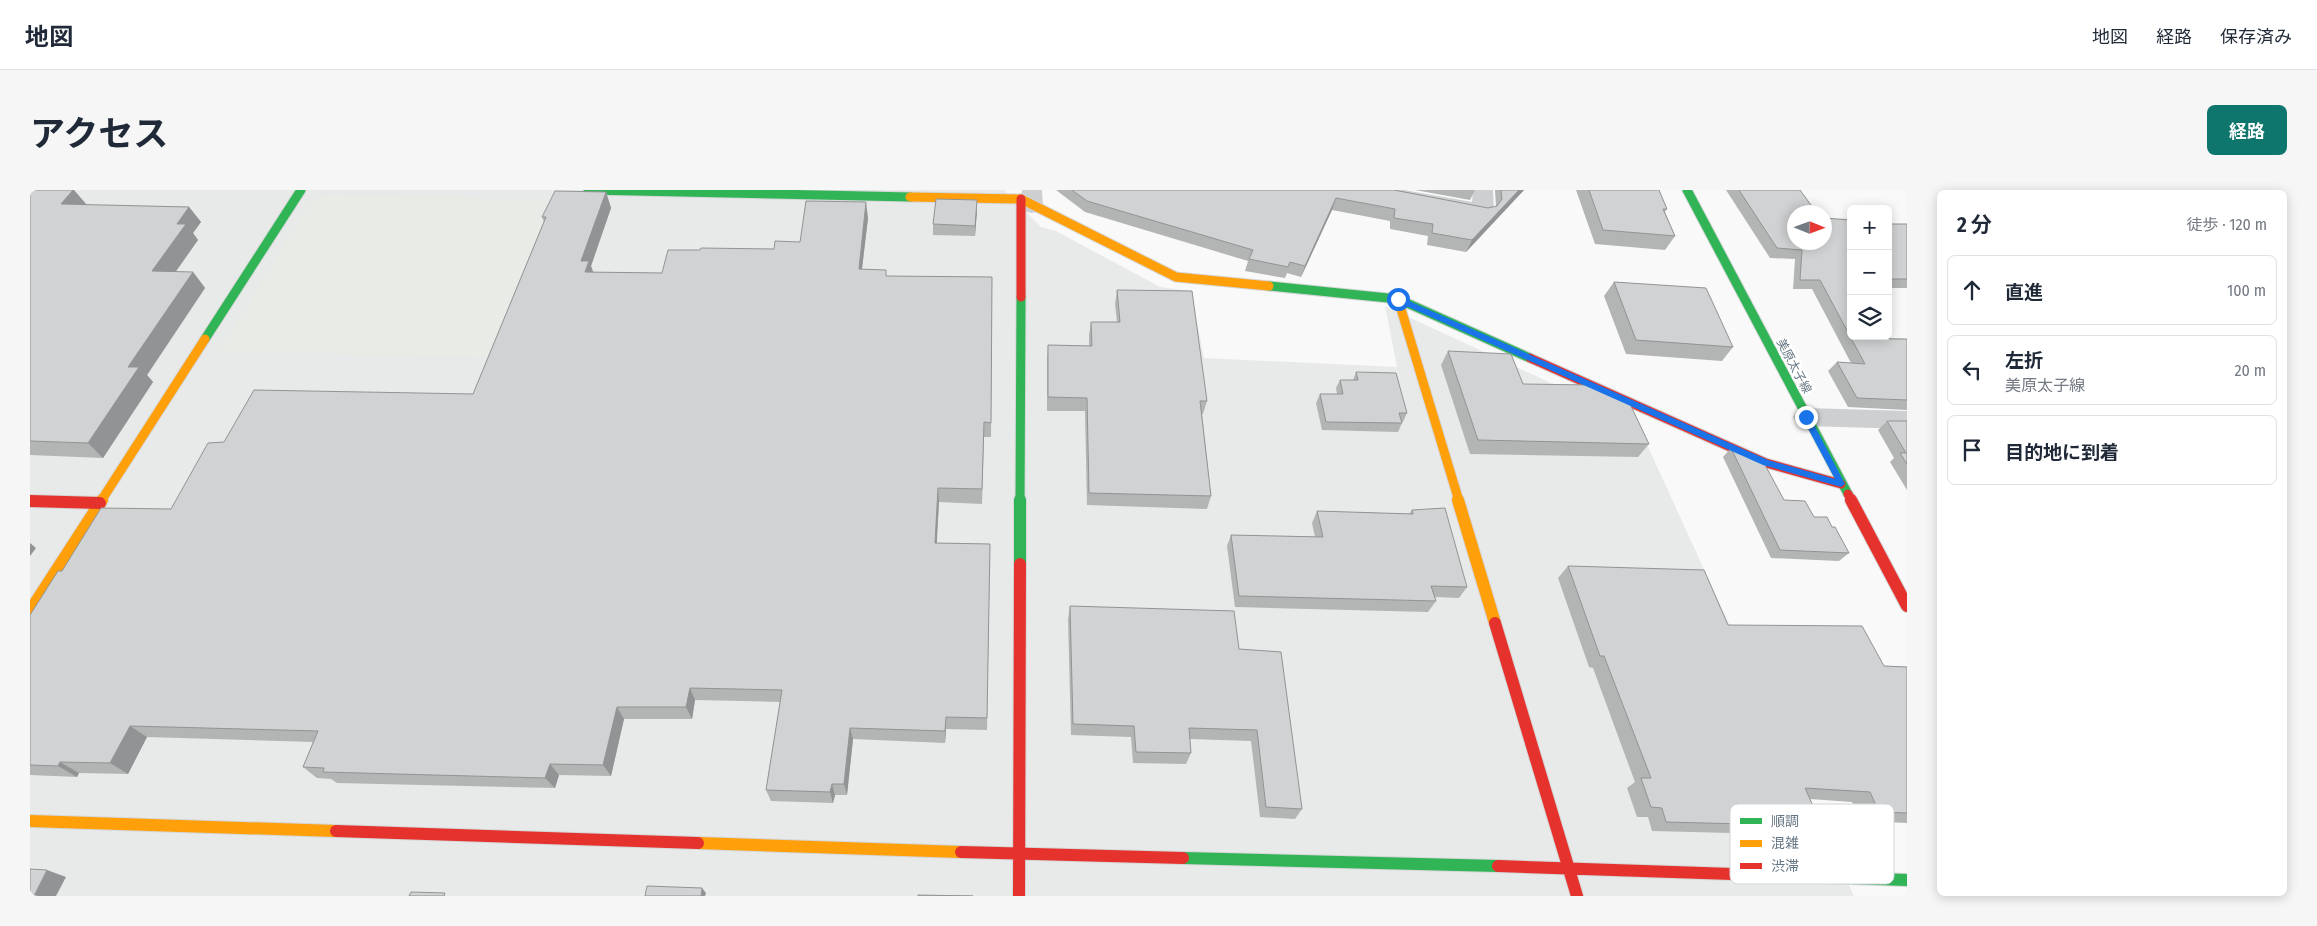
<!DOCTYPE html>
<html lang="ja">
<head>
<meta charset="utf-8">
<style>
  :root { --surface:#fff; --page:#f6f6f7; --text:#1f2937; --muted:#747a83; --line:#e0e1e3; --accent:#0f766e }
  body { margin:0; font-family:"Fira Sans Condensed","Noto Sans JP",sans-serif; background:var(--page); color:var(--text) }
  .controls { position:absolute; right:15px; top:15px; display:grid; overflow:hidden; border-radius:8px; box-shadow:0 2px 12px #0003 }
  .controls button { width:45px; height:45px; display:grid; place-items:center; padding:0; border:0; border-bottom:1px solid var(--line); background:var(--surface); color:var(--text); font:25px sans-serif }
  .compass { position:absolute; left:1757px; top:15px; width:45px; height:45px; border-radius:50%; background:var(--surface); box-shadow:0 2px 12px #0003; rotate:91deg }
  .stop { position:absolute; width:15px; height:15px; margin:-11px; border:4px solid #1a73e8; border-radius:50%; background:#fff }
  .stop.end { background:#1a73e8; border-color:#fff; box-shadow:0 1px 5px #0008 }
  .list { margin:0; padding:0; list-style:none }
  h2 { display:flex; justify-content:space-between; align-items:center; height:65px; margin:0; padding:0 20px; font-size:21px }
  h2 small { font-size:16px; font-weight:400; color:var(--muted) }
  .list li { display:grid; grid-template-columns:32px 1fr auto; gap:15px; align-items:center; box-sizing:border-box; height:70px; margin:0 10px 10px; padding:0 10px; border:1px solid var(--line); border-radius:8px }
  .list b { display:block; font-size:19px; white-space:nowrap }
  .list p { margin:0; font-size:16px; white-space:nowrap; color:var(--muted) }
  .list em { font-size:16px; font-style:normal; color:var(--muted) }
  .icon { flex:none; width:28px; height:28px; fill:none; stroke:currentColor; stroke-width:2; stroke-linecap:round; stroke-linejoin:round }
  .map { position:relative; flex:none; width:1877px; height:706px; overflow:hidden; border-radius:8px }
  header { display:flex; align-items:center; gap:30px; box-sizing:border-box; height:70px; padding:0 25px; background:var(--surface); border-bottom:1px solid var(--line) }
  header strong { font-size:24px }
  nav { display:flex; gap:28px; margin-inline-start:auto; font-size:18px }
  .intro { display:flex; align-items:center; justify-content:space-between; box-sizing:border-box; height:120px; padding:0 30px }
  h1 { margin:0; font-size:35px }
  .button { padding:12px 22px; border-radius:8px; background:var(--accent); color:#fff; font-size:18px; font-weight:700 }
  main { display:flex; gap:30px; padding:0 30px }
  aside { flex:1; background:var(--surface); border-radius:8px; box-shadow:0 2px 12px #0003 }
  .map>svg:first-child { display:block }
</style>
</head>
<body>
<header>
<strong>地図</strong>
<nav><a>地図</a><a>経路</a><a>保存済み</a></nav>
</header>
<div class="intro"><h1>アクセス</h1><a class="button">経路</a></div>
<main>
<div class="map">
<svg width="1877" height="706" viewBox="0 0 1877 706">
  <rect width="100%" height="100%" fill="#f9f9f9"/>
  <path fill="#e8e9e9" d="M0,0H974L1011,37L1026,41L1130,97L1161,101L1174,168L1367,177L1355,116L1607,233L1824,706H0Z"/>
  <path fill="#e8ebe6" d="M294,5L522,9L459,167L189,162L280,12Z"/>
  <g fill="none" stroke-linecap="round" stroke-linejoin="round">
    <defs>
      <path id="fast-far1" d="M558,0L880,7
        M1657,0L1818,304
        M1239,96L1368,109L1500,168
        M175,149L271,0
        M990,311L991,107"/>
      <path id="fast" d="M990,374V310
        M1153,668L1468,676
        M1732,685L1877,690"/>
      <path id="slow-far1" d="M880,7L991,9L1146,87L1239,96
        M1368,109L1429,311
        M71,311L175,149"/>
      <path id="slow" d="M1428,310L1465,433
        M0,421L72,310
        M0,631L306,641
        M668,653L931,662"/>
      <path id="jam-far1" d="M991,9V107
        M1500,168L1736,273L1811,294
        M1818,304L1822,311
        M0,311H3"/>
      <path id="jam" d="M1821,310L1877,416
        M0,311L70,313
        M1465,433L1547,706
        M306,641L668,653
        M931,662L1153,668
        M1468,676L1732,685
        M989,706L990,374"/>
    </defs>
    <use href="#fast-far1" stroke="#d5d6d7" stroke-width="11"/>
    <use href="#fast" stroke="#d5d6d7" stroke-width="14"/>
    <use href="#slow-far1" stroke="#d5d6d7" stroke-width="11"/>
    <use href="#slow" stroke="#d5d6d7" stroke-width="14"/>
    <use href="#jam-far1" stroke="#d5d6d7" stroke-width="11"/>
    <use href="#jam" stroke="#d5d6d7" stroke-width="14"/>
    <path fill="#cecfd0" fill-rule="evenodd" d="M992,0H1012L1013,16L1010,21L1002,23L994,21L991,16Z
      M1339,0H1374L1442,12L1443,0H1463L1464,21L1461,26L1453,28L1349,9L1342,7Z
      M1776,218L1877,221V239L1776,236L1767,234L1763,227L1767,220Z"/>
    <use href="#fast-far1" stroke="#30b455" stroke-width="9"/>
    <use href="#fast" stroke="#30b455" stroke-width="12"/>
    <use href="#slow-far1" stroke="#ff9f0a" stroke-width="9"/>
    <use href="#slow" stroke="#ff9f0a" stroke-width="12"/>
    <use href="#jam-far1" stroke="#e5322d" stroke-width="9"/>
    <use href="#jam" stroke="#e5322d" stroke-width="12"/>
  </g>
  <path fill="#b3b5b5" d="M0,0L57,15L159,17L171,32L163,43L168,50L145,82H163L175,98L117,185L123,192L73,268L0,265Z
    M1026,0H1364L1458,18L1466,17L1465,0H1494L1436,62L1397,55L1398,46L1360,39V31L1302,20L1271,87L1257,83L1255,88L1215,81L1218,71L1055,22Z
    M1385,0H1445L1440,10Z
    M1546,0H1629L1637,19L1635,22L1645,46L1635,60L1565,54Z
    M1696,0H1770L1794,52L1821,146L1877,149V220L1818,217L1798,181L1807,172L1821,173L1782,99H1763L1765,69L1740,68Z
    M576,2L581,18L561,76L563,82L632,83L670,60L744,59L770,52L838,28L832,79L857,86L962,87L961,247H954L952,314L909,312L906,353L960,354L957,540L916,539L915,553L823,549L817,605H805L803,613L741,611L736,600L750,512L665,510L662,529H594L581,586L529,585L525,598L307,593L301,589L287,588L273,577L283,552L117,547L98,584L49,583L47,587L0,585V425L32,381L141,319L194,252L443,204L514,32L512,27Z
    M947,20L945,46L903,45V34Z
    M1858,34H1877V98H1858Z
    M1584,92L1703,157L1692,171L1596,164L1574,106Z
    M1087,100L1177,211L1173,224H1172L1181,306L1177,319L1057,315L1055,221H1017V168L1018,155L1059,156V145L1061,132H1087L1085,114Z
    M1418,161L1493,194L1619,254L1608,267L1440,264L1411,175Z
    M1326,182L1377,223L1373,232H1372V233L1368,242L1292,240L1286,213L1290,204H1307L1306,198L1310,190H1323Z
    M1857,231H1877V300L1860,272L1864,268L1848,240Z
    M1701,258L1754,310L1802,337L1819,363L1809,371L1741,368L1693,267Z
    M1382,320L1437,397L1429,408L1405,407L1406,411L1398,422L1205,417L1197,356L1201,345L1285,347L1282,333L1287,321L1379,324Z
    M1538,376L1698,435L1854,476L1877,477V633L1831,631L1822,612L1780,609L1792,636L1775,645L1622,641L1618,627H1607L1597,598L1605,592L1563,478L1559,477L1528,388Z
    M1040,416L1209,459L1272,619L1265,629L1230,627L1221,551L1160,549L1161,563L1156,574L1103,573L1101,547L1041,545L1038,429Z"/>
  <path fill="#929394" d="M43,0H44L57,15L31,14Z
    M1489,0H1494L1436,62L1442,50Z
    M576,2L581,18L561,76L565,87L561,97L551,71Z
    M1306,8L1302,20L1271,87L1275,76Z
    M947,10V20L945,46V36Z
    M836,12L838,28L830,95L829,79Z
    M159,17L171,32L163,43L168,50L135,97L122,81L147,34Z
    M163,82L175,98L117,185L123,192L73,268L58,253L98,177Z
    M908,298L909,312L906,367L905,353Z
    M0,353L6,358L0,366Z
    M660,498L665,510L662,529L656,517Z
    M587,517L594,529L581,586L573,575Z
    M916,527V539L915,553V541Z
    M100,536L117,547L98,584L80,573Z
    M820,538L823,549L817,605L814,594Z
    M30,572L49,583L47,587L28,576Z
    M520,574L529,585L525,598L515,588Z
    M802,594L805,605L803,613L800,602Z
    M17,680L36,687L26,706H4Z
    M672,698L676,703L675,706H671Z"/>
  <path fill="#d0d2d3" stroke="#929394" d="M0,0H43L31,14L159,17L147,34H156L122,81L163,82L98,177H109L58,253L0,251Z
    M1042,0H1364L1458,18L1467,16L1472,9L1471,0H1489L1442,50L1402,43L1403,34L1364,28L1365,19L1306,8L1275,76L1260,72L1258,77L1219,69L1223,60L1057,11Z
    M1559,0H1629L1637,19H1633L1645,46L1573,40Z
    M1709,0H1770L1786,22H1764V52H1794V28L1821,30V146H1858V145L1860,149H1877V210L1827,208L1807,172L1835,174L1790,90H1770L1772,60L1747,58Z
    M525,1L576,2L551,71H559L555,82L632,83L638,60H670L671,58L744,59L745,51L770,52L776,11L836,12L829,79L856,80V86L962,87L961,233L954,232L952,299L908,298L905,353L960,354L957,528L916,527L915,541L820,538L814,594H802L800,602L736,600L752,500L660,498L656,517H587L573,575L520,574L515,588L293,582L294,578L273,577L288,541L100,536L80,573L30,572L28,576L0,575V425L28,381H32L71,318L141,319L178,253L194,252L224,200L443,204L516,27H512Z
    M906,9L947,10L945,36L903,34Z
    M1858,34H1877V89H1858Z
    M1584,92L1676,98L1703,157L1606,150Z
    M1087,100L1162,101L1177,211H1170L1181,306L1059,303L1057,208L1018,207V155L1062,156L1061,132H1090Z
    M1418,161L1481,164L1493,194L1561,195L1600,214L1619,254L1448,250Z
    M1326,182L1366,183L1377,223H1369L1372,233L1296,232L1290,204H1313L1310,190H1328Z
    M1857,231H1877V274L1870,263H1876Z
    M1701,258L1734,273L1754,310L1775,311L1784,327H1797L1802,337H1805L1819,363L1750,360Z
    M1415,318L1437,397L1401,396L1406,411L1209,406L1201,345L1293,347L1287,321L1383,324L1382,320Z
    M1538,376L1674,380L1698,435L1832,436L1854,476L1877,477V623L1849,622L1840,602L1775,598L1792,636L1636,632L1632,618L1621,617L1611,588H1621L1574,466H1570Z
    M1040,416L1204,421L1209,459L1251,462L1272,619L1236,617L1227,540L1159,538L1161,563L1106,562L1104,536L1043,534Z
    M0,679L17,680L4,706H0Z
    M617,696L672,698L671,706H615Z
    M381,702L415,703L414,706H379Z
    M888,705L942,706H943H888Z"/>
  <path fill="#1a73e8" d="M1365,107H1370L1738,270L1805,289L1772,227L1779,225L1815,294L1811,297L1733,275L1365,111Z"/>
  <g text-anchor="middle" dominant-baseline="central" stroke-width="5" stroke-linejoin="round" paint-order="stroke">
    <g font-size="12" fill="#657683" stroke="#fff">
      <text transform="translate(1764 176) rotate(62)">美原太子線</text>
    </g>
  </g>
  <rect x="1700" y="614" width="164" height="80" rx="8" fill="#fff" stroke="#d1d6da" stroke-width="1"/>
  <rect x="1710" y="628" width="22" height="6" fill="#30b455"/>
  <rect x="1710" y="650" width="22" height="7" fill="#ff9f0a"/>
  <rect x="1710" y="673" width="22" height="6" fill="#e5322d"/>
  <g font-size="14" fill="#657683">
    <text x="1741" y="636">順調</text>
    <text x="1741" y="658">混雑</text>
    <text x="1741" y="681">渋滞</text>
  </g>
</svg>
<div class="controls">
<button>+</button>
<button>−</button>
<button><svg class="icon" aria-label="layers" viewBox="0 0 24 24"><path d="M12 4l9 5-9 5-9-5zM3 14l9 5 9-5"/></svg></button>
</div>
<svg class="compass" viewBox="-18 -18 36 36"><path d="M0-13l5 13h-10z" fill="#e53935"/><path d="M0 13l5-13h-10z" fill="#747a83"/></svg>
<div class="stop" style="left:1368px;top:109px"></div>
<div class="stop end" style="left:1776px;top:227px"></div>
</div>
<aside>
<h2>2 分<small>徒歩 · 120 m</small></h2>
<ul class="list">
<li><svg class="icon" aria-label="ahead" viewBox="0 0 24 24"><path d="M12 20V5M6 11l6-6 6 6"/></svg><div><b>直進</b></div><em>100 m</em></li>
<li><svg class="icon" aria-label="left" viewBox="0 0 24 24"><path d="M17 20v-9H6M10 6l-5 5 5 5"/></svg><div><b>左折</b><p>美原太子線</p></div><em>20 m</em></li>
<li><svg class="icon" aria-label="arrive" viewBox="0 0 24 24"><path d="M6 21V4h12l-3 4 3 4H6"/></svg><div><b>目的地に到着</b></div></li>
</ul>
</aside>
</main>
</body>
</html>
